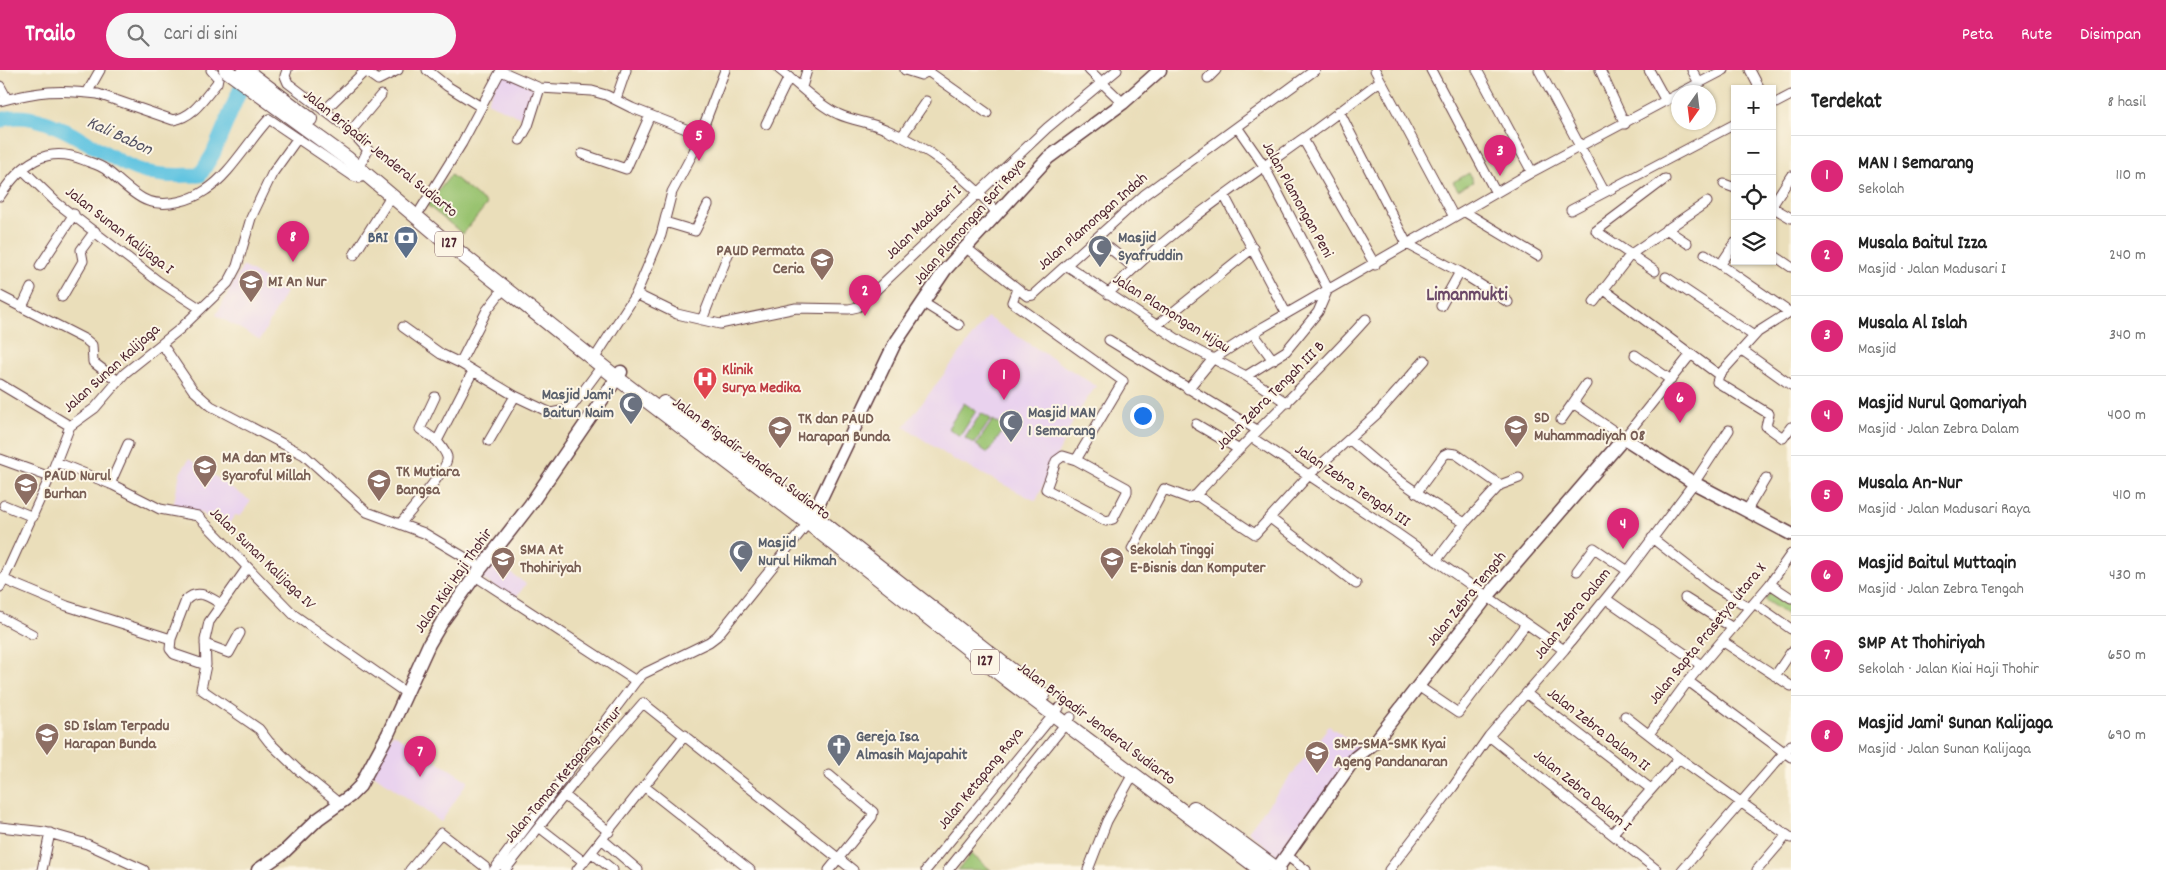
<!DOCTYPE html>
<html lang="id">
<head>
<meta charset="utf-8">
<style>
  :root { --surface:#fff; --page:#f6f6f6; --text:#222; --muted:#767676; --line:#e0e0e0; --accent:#db2777 }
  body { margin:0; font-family:Dekko,sans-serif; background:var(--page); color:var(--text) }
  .controls { position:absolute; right:15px; top:15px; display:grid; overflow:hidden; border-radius:0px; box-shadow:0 1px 4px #0004 }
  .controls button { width:45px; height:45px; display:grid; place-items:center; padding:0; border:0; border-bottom:1px solid var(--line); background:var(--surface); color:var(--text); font:25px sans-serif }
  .compass { position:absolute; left:1671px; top:15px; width:45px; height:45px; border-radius:50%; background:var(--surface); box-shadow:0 1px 4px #0004; rotate:194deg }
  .you { position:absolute; left:1142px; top:345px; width:18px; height:18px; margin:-12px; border:4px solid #fff; border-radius:50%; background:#1a73e8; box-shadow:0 0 0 8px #1a73e833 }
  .badge { display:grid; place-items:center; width:32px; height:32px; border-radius:50%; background:var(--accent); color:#fff; font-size:16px; font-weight:700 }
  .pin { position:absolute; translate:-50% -41px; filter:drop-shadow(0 1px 2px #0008) }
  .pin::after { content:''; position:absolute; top:26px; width:18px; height:15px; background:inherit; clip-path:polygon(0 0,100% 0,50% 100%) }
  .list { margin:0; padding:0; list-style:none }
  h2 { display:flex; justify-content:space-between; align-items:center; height:65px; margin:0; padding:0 20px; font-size:21px }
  h2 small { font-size:16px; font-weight:400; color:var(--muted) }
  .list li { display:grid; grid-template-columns:32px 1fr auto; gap:15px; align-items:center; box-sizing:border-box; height:80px; padding:0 20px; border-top:1px solid var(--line) }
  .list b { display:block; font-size:19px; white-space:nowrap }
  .list p { margin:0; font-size:16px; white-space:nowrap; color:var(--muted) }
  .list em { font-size:16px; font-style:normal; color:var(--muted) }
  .icon { flex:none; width:28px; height:28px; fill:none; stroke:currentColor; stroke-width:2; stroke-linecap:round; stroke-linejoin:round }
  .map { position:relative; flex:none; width:1791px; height:800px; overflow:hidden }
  header { display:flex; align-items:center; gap:30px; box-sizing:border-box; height:70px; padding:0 25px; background:var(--accent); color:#fff }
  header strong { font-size:24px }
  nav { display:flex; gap:28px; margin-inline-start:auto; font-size:18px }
  .search { width:350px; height:45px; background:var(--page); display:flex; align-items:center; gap:12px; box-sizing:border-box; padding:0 18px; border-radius:28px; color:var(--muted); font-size:19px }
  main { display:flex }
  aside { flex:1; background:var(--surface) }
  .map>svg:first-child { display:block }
</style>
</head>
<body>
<header>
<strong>Trailo</strong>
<div class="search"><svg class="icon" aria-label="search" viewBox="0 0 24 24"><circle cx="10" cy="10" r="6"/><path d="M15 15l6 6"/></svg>Cari di sini</div>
<nav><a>Peta</a><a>Rute</a><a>Disimpan</a></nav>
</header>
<main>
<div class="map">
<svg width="1791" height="800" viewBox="0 0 1791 800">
  <rect width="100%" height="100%" fill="#fcf5e5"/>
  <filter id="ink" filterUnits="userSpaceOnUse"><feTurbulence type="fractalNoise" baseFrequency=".02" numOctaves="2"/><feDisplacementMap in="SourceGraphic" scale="10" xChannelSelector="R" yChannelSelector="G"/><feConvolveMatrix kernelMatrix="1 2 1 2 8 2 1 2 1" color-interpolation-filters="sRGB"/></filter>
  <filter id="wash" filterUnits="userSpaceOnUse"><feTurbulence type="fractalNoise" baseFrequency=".0096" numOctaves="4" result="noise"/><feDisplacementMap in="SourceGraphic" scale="20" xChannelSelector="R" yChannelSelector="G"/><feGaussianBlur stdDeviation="1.12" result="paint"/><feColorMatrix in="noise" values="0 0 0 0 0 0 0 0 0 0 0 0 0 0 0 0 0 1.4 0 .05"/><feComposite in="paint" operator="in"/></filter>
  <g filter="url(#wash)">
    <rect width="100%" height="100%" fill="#eadeba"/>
    <path fill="#e9d2ee" d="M501,2L538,20L524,49L487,32Z
      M243,196L286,222L260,270L216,245Z
      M987,247L1096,316L1076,345L1036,431L953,389L904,357Z
      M189,389L251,431L240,446L235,445L225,459L201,443L173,437L180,403Z
      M493,490L526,514L514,530L480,507Z
      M1329,656L1361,678L1279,788L1248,761Z
      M393,663L468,711L441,752L372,703Z"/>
    <path fill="#99c370" stroke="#72714e" d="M1469,103L1473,112L1458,120L1453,112Z
      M451,105L487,134L463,164L427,135Z
      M964,333L976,341L960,366L948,358Z
      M981,343L991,349L974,374L965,368Z
      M993,350L1005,358L988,383L976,375Z
      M1772,520L1791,533V540L1787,545L1765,530Z
      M971,784L991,800H958Z"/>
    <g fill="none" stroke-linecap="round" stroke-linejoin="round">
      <path stroke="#63c5e1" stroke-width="15" d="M0,51C38,33 96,81 129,96C152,107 175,106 200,105L213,84L248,1"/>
    </g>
  </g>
  <g filter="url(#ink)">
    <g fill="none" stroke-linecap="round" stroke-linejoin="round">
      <defs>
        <path id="street" d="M287,0L285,6L288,13L351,61
          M427,0L447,16L481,37
          M780,0C797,13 819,36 838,44C853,51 870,52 885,59C927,76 969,109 997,143
          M905,0L921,5L930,0
          M1089,0L1123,33
          M1375,0L1454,147
          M1431,0L1496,123
          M1477,0L1532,102
          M1539,0L1604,121
          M1600,0L1625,54
          M1649,0L1666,31
          M1692,0L1699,13
          M1750,0L1760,19
          M501,1L540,18L592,21L606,25L632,38L701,65
          M929,2L987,43
          M1208,8L1216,0
          M0,16L7,29
          M802,17L807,0
          M1682,22L1724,0
          M87,23L100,0
          M616,29L626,0
          M0,31C39,21 58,19 98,24L173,50C194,47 204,28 217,13L218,8L211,0
          M1772,35L1791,25
          M324,41L365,1L378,10L398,0
          M1339,41L1407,174
          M766,54L789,7
          M1237,57L1264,96L1328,219L1318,242L1286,281L1246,306
          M902,66L926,31
          M1303,69L1375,195
          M520,70L528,56L540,18
          M582,84L626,99L650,45
          M363,90L368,80L351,61L381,25
          M23,100L57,133L158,211L201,239
          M1724,114L1735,118
          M1224,125L1286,243
          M0,126C21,94 46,74 84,90C91,93 99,95 105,99C117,108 135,127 148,131C166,137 190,131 206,120C229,106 250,69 269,49L353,106L359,108L367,105
          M1772,136L1791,106
          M1772,137L1791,148
          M421,139L462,73L501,0
          M1571,140L1735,54
          M1465,142L1538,186
          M665,152L695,161L708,135
          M1666,159L1687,173
          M1097,168L1133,197
          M1407,174L1460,202L1508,232
          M965,177L1027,226L1033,225L1144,125L1315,0
          M1705,184L1789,242
          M1772,184L1791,197
          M354,185L391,126
          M1721,194L1735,173
          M1066,195L1183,273L1246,306L1287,333
          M40,196L74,144
          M1655,201L1596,161L1665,109
          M1666,207L1754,266
          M1017,219L1012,232L1123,311L1076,390
          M1603,219L1719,305
          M636,224L677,244L720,254L796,238L849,239L858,237L1047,58L1117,0
          M1108,224C1165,164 1234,118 1301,70C1328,51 1354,31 1380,11
          M0,226L86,270L92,275L93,292L118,311
          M62,227L83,191L81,180L95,161
          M922,232L959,255
          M1594,232L1631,184L1707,132
          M1441,236L1460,202
          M22,237L31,218
          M702,250L729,182
          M1157,255L1253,178
          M403,257L441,284L460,293L515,326L551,343L570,339L602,296
          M1253,263L1273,290
          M1109,270L1257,360
          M162,274L193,320L211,336L304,385L367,442L424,463L481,497
          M1742,280L1791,315
          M598,283L636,224L661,165L672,122L694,81L725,0
          M1635,285L1671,310
          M460,293L487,240L504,218
          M1719,305L1717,312L1769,344L1766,356L1783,368L1791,357
          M1719,305L1758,262L1791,241
          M0,314L70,356
          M1586,314L1573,333L1624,368L1691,284
          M1188,319L1212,290L1253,263L1532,102L1678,24
          M435,327L420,359L437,371L473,301
          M1561,350L1573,333
          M1196,354L1238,379
          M1251,367L1395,462L1564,580
          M1350,370C1386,402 1423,429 1465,453
          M489,371L515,326
          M1063,386L1076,390L1127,418V422L1113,449L1106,451L1046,419L1056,391Z
          M0,389L50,407
          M56,392L113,415L160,439L198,446L294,545L406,623
          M110,414L128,374
          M1416,423L1444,385L1448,383L1456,384L1500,415
          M1196,425L1255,464L1309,405L1377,344L1425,290
          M4,435L33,447
          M1747,440L1766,408
          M1270,448L1356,514
          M400,454C408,444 450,397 447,387C446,382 440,375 437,371
          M1652,468L1712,515L1750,538
          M1132,479L1164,419L1188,428L1196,425C1251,364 1312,310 1366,249
          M1436,491L1465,453L1500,415L1519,408
          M247,498L209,552L205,570L206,595L201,619L259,659L269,672L297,699L340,734
          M1577,501L1594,478L1628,501
          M475,506L636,611
          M0,508L67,536L171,569L170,579L174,584L206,595
          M1770,514L1791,528
          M0,517L50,407L70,356L95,338L125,303L180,259L228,213L237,196L251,148L272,104L297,69
          M1685,528L1733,558
          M1606,529L1701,595
          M1754,533L1791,559
          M0,547L32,564
          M171,569L186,530C198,518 209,527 221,534
          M1722,571L1791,616
          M205,574L229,583L240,563
          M1775,606L1791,582
          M1688,611L1791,687
          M1418,616L1458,643L1526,554
          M1527,624L1651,719
          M1625,646L1679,688L1791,768
          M1649,664L1688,611L1770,514L1791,484
          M1489,666L1657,800
          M829,705L873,742L872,747L829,800
          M645,717L750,800
          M564,725L609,762
          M0,757L45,762L87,774L144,800
          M539,757L584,792
          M1612,764L1679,688
          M603,770L638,800
          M592,783L613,800
          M1286,785L1306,800
          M42,800L50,763
          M410,800L441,763L485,797V800
          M494,800L636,611L643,604L709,572L717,566L808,453
          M505,800L573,714L643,633L853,800
          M577,800L685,665
          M926,800L1059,638
          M948,800L1071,647
          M1088,800L1107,751L1133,704
          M1389,800L1453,717L1489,666L1564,580L1628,501L1694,413L1729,360
          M1682,800L1791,675
          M1757,800L1787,765"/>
        <path id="secondary" d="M813,445L894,275L945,200L1048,88L1123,33L1160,0
          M1277,799L1355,688L1374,673L1487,527L1624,368L1694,413L1791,464
          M258,800L284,782L318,749L350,726L360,716L388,664L429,574L442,552L475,506L530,435L621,302"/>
        <path id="primary" d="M226,0L348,89L445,171L617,308L808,453L1009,611L1261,800
          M245,0L310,49
          M664,333L813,445L1043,625
          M1194,738L1278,800"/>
      </defs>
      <use href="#street" stroke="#623c40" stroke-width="11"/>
      <use href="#secondary" stroke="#623c40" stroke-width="15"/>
      <use href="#primary" stroke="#623c40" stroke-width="16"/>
      <use href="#street" stroke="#fff" stroke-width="9"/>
      <use href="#secondary" stroke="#fff" stroke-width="12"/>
      <use href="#primary" stroke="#fff" stroke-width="14"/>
    </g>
  </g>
  <defs>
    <symbol id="bank-pin" viewBox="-11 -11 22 30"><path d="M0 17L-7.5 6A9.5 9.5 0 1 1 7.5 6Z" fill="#5c6f8a" stroke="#fcf5e5"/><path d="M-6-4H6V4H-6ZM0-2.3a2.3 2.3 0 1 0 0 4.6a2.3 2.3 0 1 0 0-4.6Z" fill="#fff"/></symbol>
    <symbol id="mosque-pin" viewBox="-11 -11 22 30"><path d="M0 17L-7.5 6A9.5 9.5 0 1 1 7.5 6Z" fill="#6b7280" stroke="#fcf5e5"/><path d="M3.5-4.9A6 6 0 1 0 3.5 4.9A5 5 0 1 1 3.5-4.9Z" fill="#fff"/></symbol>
    <symbol id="school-pin" viewBox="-11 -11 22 30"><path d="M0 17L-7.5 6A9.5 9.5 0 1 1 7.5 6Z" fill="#8d6e63" stroke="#fcf5e5"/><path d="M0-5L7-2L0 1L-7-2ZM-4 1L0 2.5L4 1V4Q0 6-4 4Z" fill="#fff"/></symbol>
    <symbol id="hospital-pin" viewBox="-11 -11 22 30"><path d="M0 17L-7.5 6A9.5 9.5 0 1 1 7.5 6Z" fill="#e0444e" stroke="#fcf5e5"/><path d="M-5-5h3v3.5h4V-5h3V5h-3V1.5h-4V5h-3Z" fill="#fff"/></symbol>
    <symbol id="university-pin" viewBox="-11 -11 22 30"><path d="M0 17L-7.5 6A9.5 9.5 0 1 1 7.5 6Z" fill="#8d6e63" stroke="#fcf5e5"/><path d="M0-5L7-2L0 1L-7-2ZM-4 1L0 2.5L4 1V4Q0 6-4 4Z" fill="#fff"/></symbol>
    <symbol id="church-pin" viewBox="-11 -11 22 30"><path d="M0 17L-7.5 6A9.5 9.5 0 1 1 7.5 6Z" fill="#6b7280" stroke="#fcf5e5"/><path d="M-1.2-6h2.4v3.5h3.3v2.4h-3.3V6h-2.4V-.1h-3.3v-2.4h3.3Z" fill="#fff"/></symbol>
  </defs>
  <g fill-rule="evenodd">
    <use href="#bank-pin" x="392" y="154" width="28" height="38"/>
    <use href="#mosque-pin" x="1086" y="163" width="28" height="38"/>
    <use href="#school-pin" x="808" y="176" width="28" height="38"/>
    <use href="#school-pin" x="237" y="198" width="28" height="38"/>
    <use href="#hospital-pin" x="691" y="295" width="28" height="38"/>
    <use href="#mosque-pin" x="617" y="320" width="28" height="38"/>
    <use href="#mosque-pin" x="997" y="338" width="28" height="38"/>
    <use href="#school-pin" x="1502" y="343" width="28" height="38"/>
    <use href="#school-pin" x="766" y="344" width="28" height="38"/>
    <use href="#school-pin" x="191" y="383" width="28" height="38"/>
    <use href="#school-pin" x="365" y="397" width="28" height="38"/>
    <use href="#school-pin" x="12" y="401" width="28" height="38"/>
    <use href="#mosque-pin" x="727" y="468" width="28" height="38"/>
    <use href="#school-pin" x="489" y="475" width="28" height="38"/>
    <use href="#university-pin" x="1098" y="475" width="28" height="38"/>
    <use href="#school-pin" x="33" y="651" width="28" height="38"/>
    <use href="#church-pin" x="825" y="662" width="28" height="38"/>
    <use href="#school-pin" x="1303" y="669" width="28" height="38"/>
  </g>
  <g text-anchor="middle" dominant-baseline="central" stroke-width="4" stroke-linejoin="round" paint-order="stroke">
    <g fill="#fcf5e5" stroke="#7f5f63" stroke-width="1">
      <rect x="435" y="161.5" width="28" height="25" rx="4"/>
      <rect x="971" y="579.5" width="28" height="25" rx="4"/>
    </g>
    <g font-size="15" font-weight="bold" fill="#4a1f2b">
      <text x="449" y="174">127</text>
      <text x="985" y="592">127</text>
    </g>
    <g font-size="16" fill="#4a1f2b" stroke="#fcf5e5">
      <text transform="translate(380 84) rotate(39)">Jalan Brigadir Jenderal Sudiarto</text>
      <text transform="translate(1297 130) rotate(61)">Jalan Plamongan Peni</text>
      <text transform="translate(970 152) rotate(-49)">Jalan Plamongan Sari Raya</text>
      <text transform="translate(1093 152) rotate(-41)">Jalan Plamongan Indah</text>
      <text transform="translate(924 153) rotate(-44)">Jalan Madusari I</text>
      <text transform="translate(119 161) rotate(38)">Jalan Sunan Kalijaga I</text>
      <text transform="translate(1171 244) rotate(32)">Jalan Plamongan Hijau</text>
      <text transform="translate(112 299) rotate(-42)">Jalan Sunan Kalijaga</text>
      <text transform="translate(1271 326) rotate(-45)">Jalan Zebra Tengah III B</text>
      <text transform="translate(751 389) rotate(37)">Jalan Brigadir Jenderal Sudiarto</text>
      <text transform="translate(1352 416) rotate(34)">Jalan Zebra Tengah III</text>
      <text transform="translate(262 489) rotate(44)">Jalan Sunan Kalijaga IV</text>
      <text transform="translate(454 511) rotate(-55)">Jalan Kiai Haji Thohir</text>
      <text transform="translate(1467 529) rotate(-51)">Jalan Zebra Tengah</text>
      <text transform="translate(1573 544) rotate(-51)">Jalan Zebra Dalam</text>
      <text transform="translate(1708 564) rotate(-51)">Jalan Sapta Prasetya Utara X</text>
      <text transform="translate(1096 654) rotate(37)">Jalan Brigadir Jenderal Sudiarto</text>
      <text transform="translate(1598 660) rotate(38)">Jalan Zebra Dalam II</text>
      <text transform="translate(564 705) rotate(-50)">Jalan Taman Ketapang Timur</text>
      <text transform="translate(981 709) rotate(-51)">Jalan Ketapang Raya</text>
      <text transform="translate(1582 721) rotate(39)">Jalan Zebra Dalam I</text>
    </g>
    <g font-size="16" font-weight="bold" fill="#4e5e75" stroke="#fcf5e5" text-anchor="end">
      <text x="388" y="168">BRI</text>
    </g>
    <g font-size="16" font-weight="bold" fill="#5b616d" stroke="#fcf5e5" text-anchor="start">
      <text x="1118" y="168">Masjid<tspan x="1118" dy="18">Syafruddin</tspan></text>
      <text x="614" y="325" text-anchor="end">Masjid Jami'<tspan x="614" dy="18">Baitun Naim</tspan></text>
      <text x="1028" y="343">Masjid MAN<tspan x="1028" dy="18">1 Semarang</tspan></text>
      <text x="758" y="473">Masjid<tspan x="758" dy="18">Nurul Hikmah</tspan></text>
      <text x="856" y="667">Gereja Isa<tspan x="856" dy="18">Almasih Majapahit</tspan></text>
    </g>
    <g font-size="16" font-weight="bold" fill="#785e54" stroke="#fcf5e5" text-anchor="start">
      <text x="804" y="181" text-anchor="end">PAUD Permata<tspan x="804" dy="18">Ceria</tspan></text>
      <text x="268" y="212">MI An Nur</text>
      <text x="1534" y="348">SD<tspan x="1534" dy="18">Muhammadiyah 08</tspan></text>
      <text x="798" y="349">TK dan PAUD<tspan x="798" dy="18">Harapan Bunda</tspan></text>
      <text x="222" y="388">MA dan MTs<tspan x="222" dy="18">Syaroful Millah</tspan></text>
      <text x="396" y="402">TK Mutiara<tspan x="396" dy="18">Bangsa</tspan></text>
      <text x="44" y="406">PAUD Nurul<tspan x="44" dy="18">Burhan</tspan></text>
      <text x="520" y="480">SMA At<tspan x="520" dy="18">Thohiriyah</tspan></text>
      <text x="1130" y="480">Sekolah Tinggi<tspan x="1130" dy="18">E-Bisnis dan Komputer</tspan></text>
      <text x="64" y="656">SD Islam Terpadu<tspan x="64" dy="18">Harapan Bunda</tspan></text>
      <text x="1334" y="674">SMP-SMA-SMK Kyai<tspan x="1334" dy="18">Ageng Pandanaran</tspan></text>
    </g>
    <g font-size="16" font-weight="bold" fill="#be3a42" stroke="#fcf5e5" text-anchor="start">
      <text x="722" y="300">Klinik<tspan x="722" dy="18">Surya Medika</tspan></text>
    </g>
    <g font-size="18" font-style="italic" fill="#525162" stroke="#fcf5e5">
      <text transform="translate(119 67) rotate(25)">Kali Babon</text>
    </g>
    <g font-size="19" font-weight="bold" fill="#6c4a68" stroke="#fcf5e5">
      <text x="1467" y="226">Limanmukti</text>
    </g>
  </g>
</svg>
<div class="controls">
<button>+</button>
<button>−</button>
<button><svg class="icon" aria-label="locate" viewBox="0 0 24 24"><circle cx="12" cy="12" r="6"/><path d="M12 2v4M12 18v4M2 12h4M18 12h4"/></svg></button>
<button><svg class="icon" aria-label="layers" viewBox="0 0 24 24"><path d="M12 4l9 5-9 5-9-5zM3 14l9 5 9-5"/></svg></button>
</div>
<svg class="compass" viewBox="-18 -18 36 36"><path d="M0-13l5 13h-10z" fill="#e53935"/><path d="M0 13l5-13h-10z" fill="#767676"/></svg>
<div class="you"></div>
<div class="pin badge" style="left:1004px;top:330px">1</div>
<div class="pin badge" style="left:865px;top:246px">2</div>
<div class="pin badge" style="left:1500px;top:106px">3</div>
<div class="pin badge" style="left:1623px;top:479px">4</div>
<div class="pin badge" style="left:699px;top:91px">5</div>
<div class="pin badge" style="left:1680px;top:353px">6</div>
<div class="pin badge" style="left:420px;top:707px">7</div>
<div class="pin badge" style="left:293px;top:192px">8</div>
</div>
<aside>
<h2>Terdekat<small>8 hasil</small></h2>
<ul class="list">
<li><span class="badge">1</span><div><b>MAN 1 Semarang</b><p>Sekolah</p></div><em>110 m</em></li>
<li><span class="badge">2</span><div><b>Musala Baitul Izza</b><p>Masjid · Jalan Madusari I</p></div><em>240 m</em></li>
<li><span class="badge">3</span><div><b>Musala Al Islah</b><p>Masjid</p></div><em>340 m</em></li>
<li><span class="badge">4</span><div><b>Masjid Nurul Qomariyah</b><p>Masjid · Jalan Zebra Dalam</p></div><em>400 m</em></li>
<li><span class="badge">5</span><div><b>Musala An-Nur</b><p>Masjid · Jalan Madusari Raya</p></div><em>410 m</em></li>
<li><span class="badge">6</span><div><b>Masjid Baitul Muttaqin</b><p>Masjid · Jalan Zebra Tengah</p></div><em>430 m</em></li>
<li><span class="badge">7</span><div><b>SMP At Thohiriyah</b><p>Sekolah · Jalan Kiai Haji Thohir</p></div><em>650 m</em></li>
<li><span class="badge">8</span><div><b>Masjid Jami' Sunan Kalijaga</b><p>Masjid · Jalan Sunan Kalijaga</p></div><em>690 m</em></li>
</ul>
</aside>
</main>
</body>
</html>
